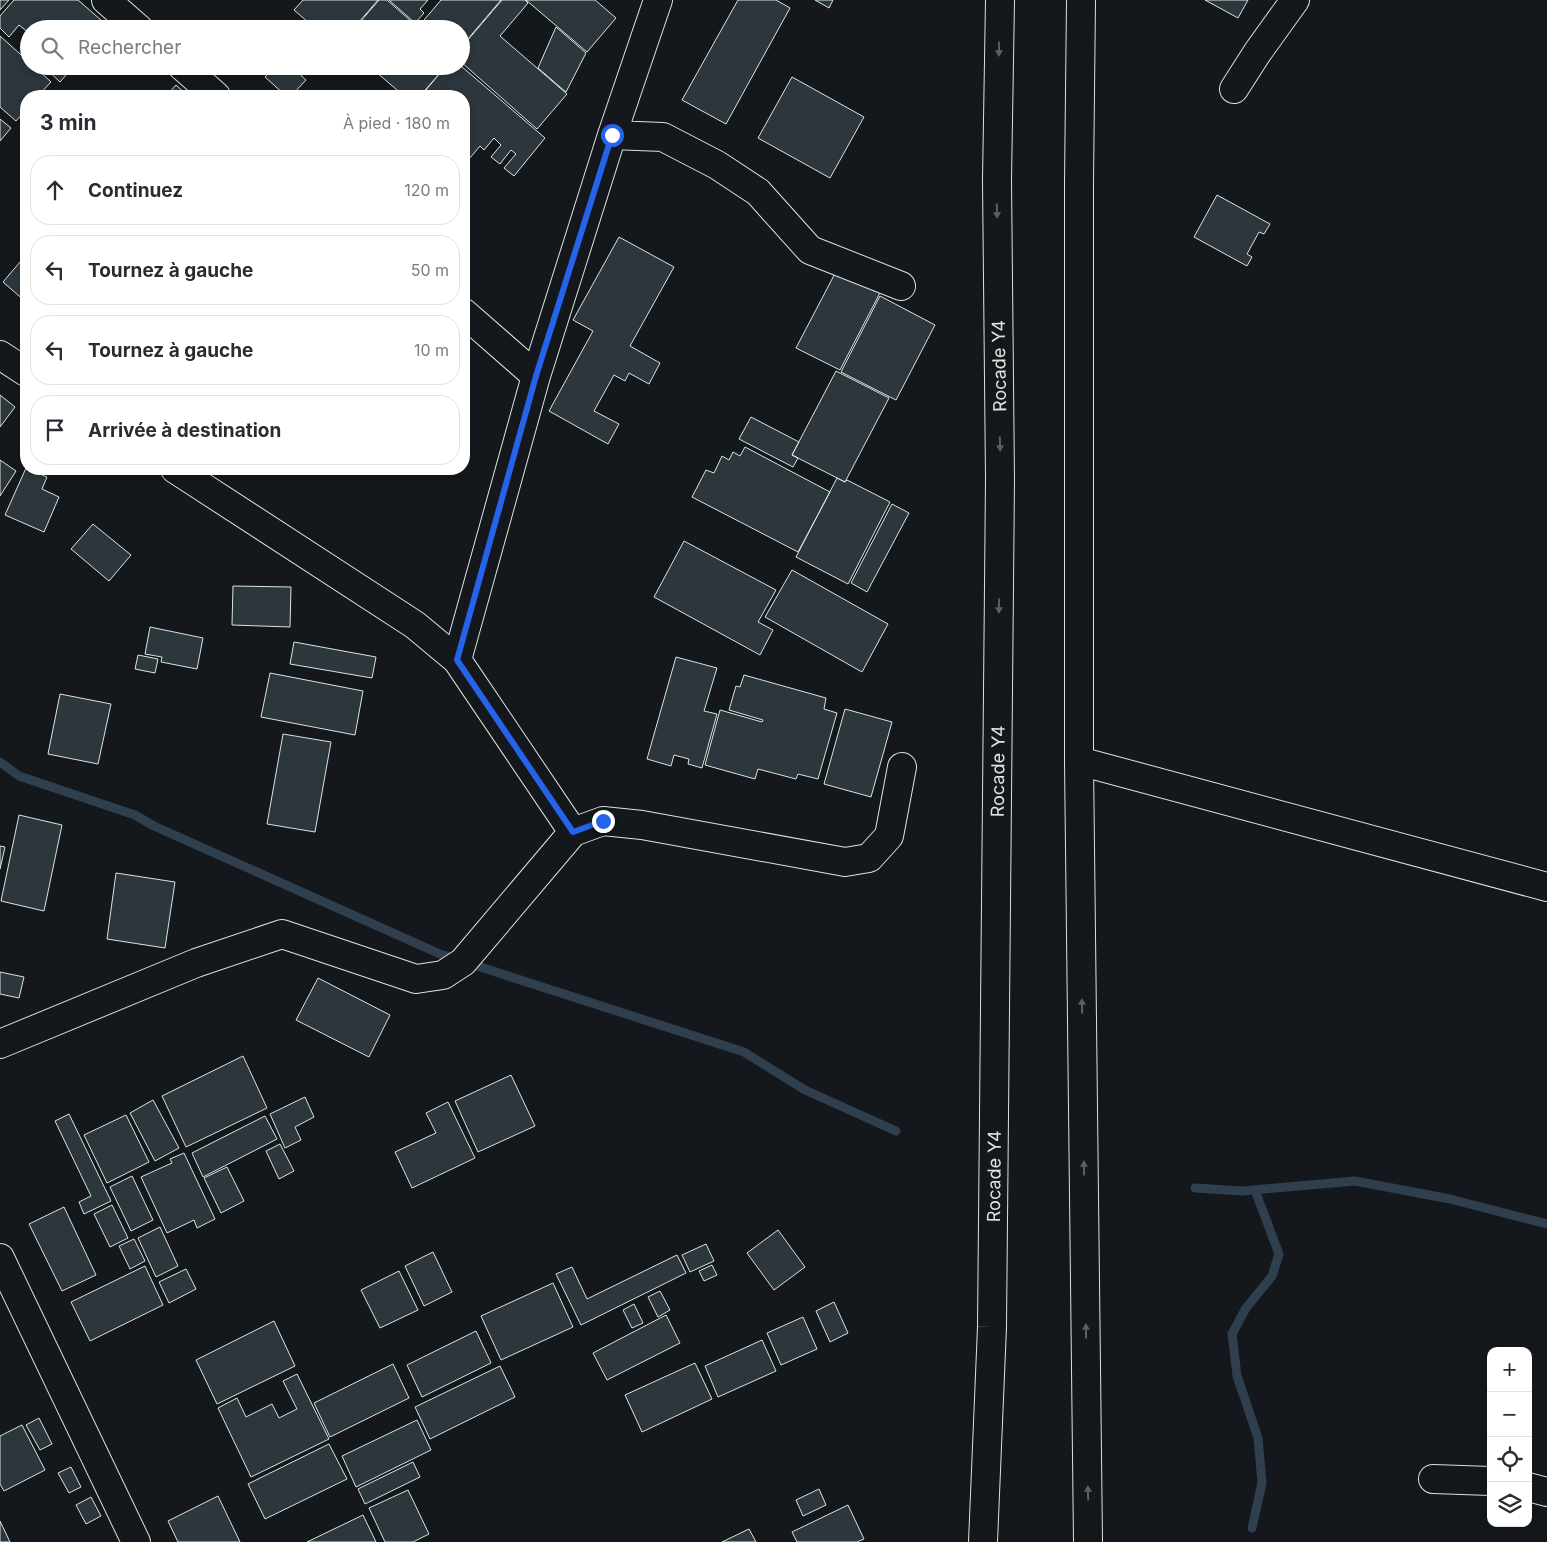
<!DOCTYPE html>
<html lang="fr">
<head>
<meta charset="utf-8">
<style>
  :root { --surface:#fff; --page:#f2f2f3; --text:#2b2b33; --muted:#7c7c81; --line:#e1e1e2 }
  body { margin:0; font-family:Inter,sans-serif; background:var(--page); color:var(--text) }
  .controls { position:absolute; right:15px; bottom:15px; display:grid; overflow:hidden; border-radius:10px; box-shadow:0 2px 8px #0003 }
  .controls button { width:45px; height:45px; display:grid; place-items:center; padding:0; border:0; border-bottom:1px solid var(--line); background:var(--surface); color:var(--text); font:25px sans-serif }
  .stop { position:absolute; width:15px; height:15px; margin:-11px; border:4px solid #2563eb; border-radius:50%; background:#fff }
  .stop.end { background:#2563eb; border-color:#fff; box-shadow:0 1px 5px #0008 }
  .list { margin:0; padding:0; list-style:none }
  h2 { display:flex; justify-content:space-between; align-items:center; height:65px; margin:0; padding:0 20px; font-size:21px }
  h2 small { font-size:16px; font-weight:400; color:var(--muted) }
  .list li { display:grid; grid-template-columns:32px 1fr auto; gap:15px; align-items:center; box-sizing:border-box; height:70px; margin:0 10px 10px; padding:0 10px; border:1px solid var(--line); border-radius:20px }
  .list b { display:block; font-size:19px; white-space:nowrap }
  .list em { font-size:16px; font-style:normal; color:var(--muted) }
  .icon { flex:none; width:28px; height:28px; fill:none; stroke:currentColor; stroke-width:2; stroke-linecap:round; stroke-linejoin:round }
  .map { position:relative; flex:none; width:1547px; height:1542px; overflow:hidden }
  .search { position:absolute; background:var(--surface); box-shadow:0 2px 8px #0003; left:20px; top:20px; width:450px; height:55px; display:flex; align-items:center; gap:12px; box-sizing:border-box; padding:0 18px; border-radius:28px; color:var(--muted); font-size:19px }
  .panel { position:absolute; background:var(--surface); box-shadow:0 2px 8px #0003; left:20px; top:90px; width:450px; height:385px; border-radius:20px }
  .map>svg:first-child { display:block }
</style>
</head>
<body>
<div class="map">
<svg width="1547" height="1542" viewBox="0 0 1547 1542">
  <rect width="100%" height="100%" fill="#14181c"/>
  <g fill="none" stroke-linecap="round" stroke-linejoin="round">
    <path stroke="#2f3f4d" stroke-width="9" d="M0,762L19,776L135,815L154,826L440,954L744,1052L805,1090L896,1131
      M1195,1188L1242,1191L1355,1181L1450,1199L1547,1224
      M1252,1528L1262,1483L1258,1438L1237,1376L1232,1334L1246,1308L1272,1276L1279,1254L1255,1190"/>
  </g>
  <path fill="#2c363c" stroke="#d8e6dc" d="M0,0H9L0,10Z
    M14,0H78L109,27L107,29H29V33L19,25L9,37L0,28V16Z
    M303,0H378L353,29H316L294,10Z
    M379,0H387L420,29H354Z
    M389,0H428L420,9L424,13L415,23Z
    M441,0H501L461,47V29H422L419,26Z
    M502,0H525L528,3L500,36L567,94L537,129L461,62V48Z
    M526,0H595L616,18L587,52Z
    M738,0H776L790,8L726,124L682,100Z
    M815,0H833L829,8Z
    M1205,0H1248L1238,18Z
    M556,27L586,53L566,92L538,68Z
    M0,36L29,62V66H34L51,82L38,96H26V110L16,121L0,107Z
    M43,66H74L60,82Z
    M275,66H291L306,80L291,96H286L265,77Z
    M369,66H446L420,96H404Z
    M446,66H461L545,138L514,176L504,168L516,154L511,150L500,164L491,157L501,145L494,138L484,150L480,146L469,159L464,155V96H434L426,90Z
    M792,77L864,117L830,178L758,138Z
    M176,85L188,96H166Z
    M426,90L433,96H420Z
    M0,119L11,128L0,141Z
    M1217,195L1270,224L1264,234L1259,232L1247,254L1252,257L1247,266L1194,237Z
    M619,237L674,267L630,346L660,363L649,384L629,373L625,381L614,375L594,411L619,424L608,444L549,411L593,331L573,320Z
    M26,255V302L3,282Z
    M841,262L884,285L840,370L796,348Z
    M880,296L935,325L896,400L841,372Z
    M836,371L889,398L845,482L792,455Z
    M0,395L15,407L0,427Z
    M751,417L799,442L792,455L798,458L793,467L739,439Z
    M745,447L830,492L798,552L692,497L706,470L714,473L722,456L729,460L733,452L740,456Z
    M0,460L16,471L0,496Z
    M26,468L47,477L42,489L59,497L44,532L5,515Z
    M837,478L845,482L847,480L890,502L848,584L796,557Z
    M892,504L909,513L867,592L851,583Z
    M93,524L131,555L109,581L71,549Z
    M684,541L776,590L758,622L773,630L760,655L654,597Z
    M792,570L888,624L862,672L765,617Z
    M233,586L291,587L290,627L232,625Z
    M150,627L203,638L197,669L161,662L162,657L145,654Z
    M294,642L376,657L372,678L290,664Z
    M138,655L158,659L155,673L135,669Z
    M676,657L717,668L704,711L717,714L702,768L688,764L689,759L674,755L671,766L647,759Z
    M270,673L363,691L355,735L261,717Z
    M744,675L826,698L824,709L837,713L818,779L798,774L796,779L758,769L755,779L705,765L720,710L762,722L763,720L729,710L736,686L740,687Z
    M60,694L111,704L98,764L48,754Z
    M845,709L892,722L871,797L824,784Z
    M283,734L331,742L315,832L267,824Z
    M19,815L62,825L44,911L1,901Z
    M0,846L5,847L0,869Z
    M116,873L175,882L165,948L107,939Z
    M0,972L24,977L19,998L0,994Z
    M318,978L390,1015L369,1057L296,1020Z
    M243,1056L267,1108L186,1147L162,1096Z
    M511,1075L535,1126L478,1152L455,1101Z
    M305,1097L314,1117L295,1127L301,1140L285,1148L270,1114Z
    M153,1100L179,1148L155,1161L130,1113Z
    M448,1102L475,1158L412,1188L395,1152L436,1133L426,1113Z
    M69,1114L111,1201L84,1214L79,1202L91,1196L55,1121Z
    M126,1115L149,1162L107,1183L84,1135Z
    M265,1116L277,1139L203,1177L192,1153Z
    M280,1144L294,1171L279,1179L266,1151Z
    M184,1153L215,1219L197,1228L194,1220L167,1233L141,1177L172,1163L170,1159Z
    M227,1167L244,1201L221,1213L204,1178Z
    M132,1176L153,1220L131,1231L110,1187Z
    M112,1205L128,1238L110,1247L94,1214Z
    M64,1207L96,1275L62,1291L29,1224Z
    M160,1227L178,1266L156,1277L138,1238Z
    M778,1230L805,1267L774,1290L747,1253Z
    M134,1239L145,1261L130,1269L119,1246Z
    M706,1244L714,1261L690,1272L682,1255Z
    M433,1252L452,1292L424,1306L405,1266Z
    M677,1255L686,1273L581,1325L556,1274L572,1267L587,1299Z
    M712,1265L717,1275L704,1281L699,1271Z
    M145,1266L163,1305L90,1341L71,1302Z
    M186,1269L196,1289L169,1303L159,1282Z
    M399,1271L418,1310L380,1328L361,1290Z
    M553,1283L573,1327L501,1360L481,1316Z
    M660,1291L670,1310L658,1317L648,1297Z
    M834,1302L848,1333L830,1342L816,1311Z
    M634,1304L643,1323L632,1328L623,1310Z
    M666,1315L680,1343L607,1380L593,1353Z
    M803,1317L817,1349L781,1365L767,1333Z
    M274,1321L295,1366L217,1404L196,1360Z
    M476,1331L491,1363L422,1397L407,1365Z
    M762,1340L776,1371L718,1397L705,1366Z
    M695,1363L712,1399L642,1432L625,1395Z
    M393,1364L409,1398L330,1437L314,1403Z
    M500,1366L515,1397L430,1439L415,1407Z
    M297,1374L329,1439L251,1477L218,1408L237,1398L246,1417L272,1404L279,1418L297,1409L283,1381Z
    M39,1418L52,1444L40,1450L26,1425Z
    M417,1420L431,1450L356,1487L342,1456Z
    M22,1425L45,1470L4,1491L0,1484V1436Z
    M329,1444L347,1479L265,1519L248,1484Z
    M413,1462L420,1477L365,1504L358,1489Z
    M71,1467L81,1487L69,1493L58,1473Z
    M819,1489L826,1505L803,1516L796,1500Z
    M408,1490L429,1534L413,1542H385L369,1508Z
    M218,1496L240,1542H178L168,1521Z
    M91,1497L101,1516L86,1524L76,1505Z
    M848,1505L864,1539L857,1542H797L792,1532Z
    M363,1515L376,1542H307Z
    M0,1521L10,1542H0Z
    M749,1529L756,1542H722Z"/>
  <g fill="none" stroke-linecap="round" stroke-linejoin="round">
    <defs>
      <path id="minor" d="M106,0L139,29
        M182,66L216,96
        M1234,89L1257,53L1295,0
        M612,135L663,137L717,165L758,192L810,250L901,286
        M464,313L536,376
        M0,355L26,372
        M175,469L415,625L457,660L573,832
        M457,660L536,376L612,135L658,0
        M1079,761L1547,887
        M0,1044L196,963L282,934L416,979L443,975L463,962L573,832L603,821L642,825L845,862L869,858L889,836L902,767
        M0,1258L136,1542
        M1433,1479L1491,1481
        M1528,1487L1547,1492"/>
      <g id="trunk">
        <path d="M1081,0L1079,183V761L1088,1542"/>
        <path id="s1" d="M983,1542L992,1327L1000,479L997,180L1000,0"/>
      </g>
    </defs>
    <use href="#minor" stroke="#d8e6dc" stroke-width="30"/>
    <use href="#trunk" stroke="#d8e6dc" stroke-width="30"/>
    <use href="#minor" stroke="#14181c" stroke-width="28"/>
    <use href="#trunk" stroke="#14181c" stroke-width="28"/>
  </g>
  <defs><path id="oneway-solid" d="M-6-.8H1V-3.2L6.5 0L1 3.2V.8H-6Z" transform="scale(1.25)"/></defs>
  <g fill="#59605f">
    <use href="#oneway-solid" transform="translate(999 49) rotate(91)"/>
    <use href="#oneway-solid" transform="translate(997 211) rotate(89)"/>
    <use href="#oneway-solid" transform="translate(1000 444) rotate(89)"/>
    <use href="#oneway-solid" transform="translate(999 606) rotate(91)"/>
    <use href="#oneway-solid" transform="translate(1082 1006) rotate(-91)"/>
    <use href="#oneway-solid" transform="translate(1084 1168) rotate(-91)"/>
    <use href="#oneway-solid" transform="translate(1086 1331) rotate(-91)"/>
    <use href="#oneway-solid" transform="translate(1088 1493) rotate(-91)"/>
  </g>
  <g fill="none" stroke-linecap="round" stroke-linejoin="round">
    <path stroke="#2563eb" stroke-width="6" d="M603,821L573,832L457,660L536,376L612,135"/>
  </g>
  <g text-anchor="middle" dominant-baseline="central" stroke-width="4" stroke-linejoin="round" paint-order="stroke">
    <g font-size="18" fill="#d8e6dc" stroke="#14181c">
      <text transform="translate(999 366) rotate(-91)">Rocade Y4</text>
      <text stroke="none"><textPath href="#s1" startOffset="771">Rocade Y4</textPath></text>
      <text stroke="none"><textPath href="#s1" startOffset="366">Rocade Y4</textPath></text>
    </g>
  </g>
</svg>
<div class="controls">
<button>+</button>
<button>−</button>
<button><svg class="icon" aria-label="locate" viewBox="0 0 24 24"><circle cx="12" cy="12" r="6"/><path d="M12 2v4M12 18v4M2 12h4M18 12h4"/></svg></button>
<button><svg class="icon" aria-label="layers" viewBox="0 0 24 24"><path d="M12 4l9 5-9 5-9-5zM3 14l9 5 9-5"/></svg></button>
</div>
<div class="stop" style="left:612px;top:135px"></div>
<div class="stop end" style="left:603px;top:821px"></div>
<div class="search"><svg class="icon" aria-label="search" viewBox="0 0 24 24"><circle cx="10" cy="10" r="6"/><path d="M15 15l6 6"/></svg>Rechercher</div>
<section class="panel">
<h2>3 min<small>À pied · 180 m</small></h2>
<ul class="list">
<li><svg class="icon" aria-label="ahead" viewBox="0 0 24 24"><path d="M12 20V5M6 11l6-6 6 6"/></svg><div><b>Continuez</b></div><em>120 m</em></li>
<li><svg class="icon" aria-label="left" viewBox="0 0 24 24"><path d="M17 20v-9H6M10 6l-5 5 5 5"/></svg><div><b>Tournez à gauche</b></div><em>50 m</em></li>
<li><svg class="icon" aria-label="left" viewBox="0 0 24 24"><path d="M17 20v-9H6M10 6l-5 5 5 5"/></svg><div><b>Tournez à gauche</b></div><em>10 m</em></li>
<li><svg class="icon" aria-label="arrive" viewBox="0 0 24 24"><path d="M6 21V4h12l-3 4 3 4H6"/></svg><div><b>Arrivée à destination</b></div></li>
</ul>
</section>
</div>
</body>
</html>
